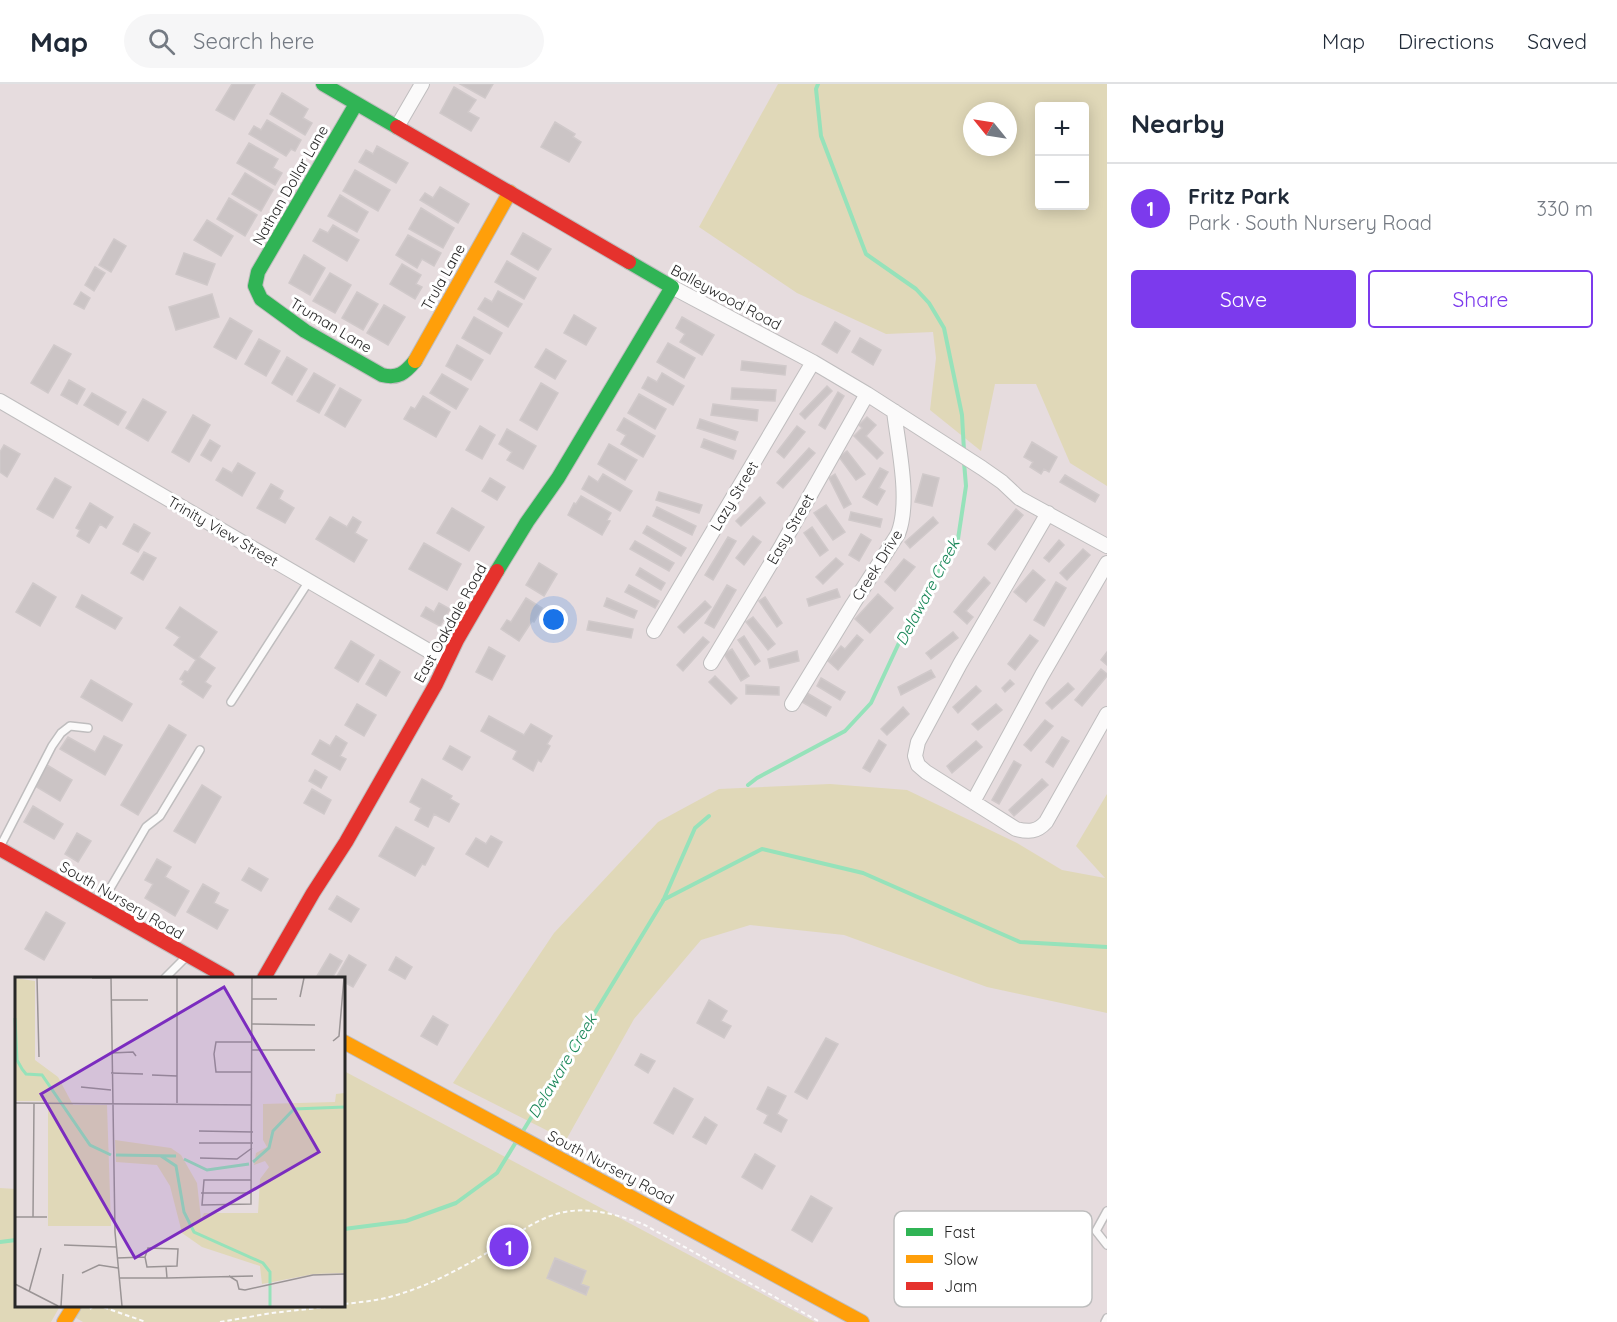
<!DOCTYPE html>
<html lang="en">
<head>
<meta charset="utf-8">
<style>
  :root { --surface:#fff; --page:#f6f6f7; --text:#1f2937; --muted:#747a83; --line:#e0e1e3; --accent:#7c3aed }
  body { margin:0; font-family:Quicksand,sans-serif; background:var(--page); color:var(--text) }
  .controls { position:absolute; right:18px; top:18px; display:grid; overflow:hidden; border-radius:6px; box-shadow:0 3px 15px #0003 }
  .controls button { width:54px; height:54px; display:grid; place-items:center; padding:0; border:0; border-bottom:2px solid var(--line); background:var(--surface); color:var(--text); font:30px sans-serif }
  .compass { position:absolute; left:963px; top:18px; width:54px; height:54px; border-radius:50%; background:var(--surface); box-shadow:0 3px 15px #0003; rotate:300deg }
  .you { position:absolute; left:554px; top:536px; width:21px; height:21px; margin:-15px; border:4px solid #fff; border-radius:50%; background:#1a73e8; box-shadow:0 0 0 9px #1a73e833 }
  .badge { display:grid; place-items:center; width:39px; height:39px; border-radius:50%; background:var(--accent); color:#fff; font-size:20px; font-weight:700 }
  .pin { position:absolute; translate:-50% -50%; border:3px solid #fff; box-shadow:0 2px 6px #0006 }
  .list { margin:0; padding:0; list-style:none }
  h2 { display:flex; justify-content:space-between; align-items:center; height:78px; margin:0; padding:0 24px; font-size:26px }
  h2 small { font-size:20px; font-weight:400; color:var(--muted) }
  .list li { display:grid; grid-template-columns:39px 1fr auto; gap:18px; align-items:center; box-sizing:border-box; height:90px; padding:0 24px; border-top:2px solid var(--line) }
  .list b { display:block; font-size:22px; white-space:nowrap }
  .list p { margin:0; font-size:20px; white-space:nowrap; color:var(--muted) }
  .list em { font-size:20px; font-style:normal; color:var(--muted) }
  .actions { display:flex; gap:12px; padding:18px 24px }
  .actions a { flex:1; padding:14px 0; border:2px solid var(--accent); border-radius:6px; text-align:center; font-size:21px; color:var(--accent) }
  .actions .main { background:var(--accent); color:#fff }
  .icon { flex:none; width:33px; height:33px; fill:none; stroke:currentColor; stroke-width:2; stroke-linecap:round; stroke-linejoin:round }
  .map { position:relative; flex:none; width:1107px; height:1238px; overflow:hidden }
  header { display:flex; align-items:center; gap:36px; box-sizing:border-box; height:84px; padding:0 30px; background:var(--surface); border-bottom:2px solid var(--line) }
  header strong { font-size:28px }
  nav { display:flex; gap:33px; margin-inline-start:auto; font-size:21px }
  .search { width:420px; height:54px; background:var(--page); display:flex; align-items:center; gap:15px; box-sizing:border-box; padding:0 21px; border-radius:33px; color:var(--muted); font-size:22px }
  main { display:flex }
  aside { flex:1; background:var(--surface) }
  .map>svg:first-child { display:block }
</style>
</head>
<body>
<header>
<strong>Map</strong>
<div class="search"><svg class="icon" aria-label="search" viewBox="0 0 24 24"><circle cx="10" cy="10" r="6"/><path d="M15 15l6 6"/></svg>Search here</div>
<nav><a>Map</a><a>Directions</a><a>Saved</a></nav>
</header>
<main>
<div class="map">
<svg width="1107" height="1238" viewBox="0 0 1107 1238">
  <rect width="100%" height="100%" fill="#e6dcde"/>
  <path fill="#e0d8b8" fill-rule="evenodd" d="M778,0H1107V402L1070,379L1036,300H995L981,367L930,326L936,274L933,248L886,250L797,209L699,143ZM1040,22H1084V122H1040ZM972,27H1008V63H972Z
    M830,700L907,706L1017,759L1062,786L1105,794L1076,762L1107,710V929L987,903L844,851L750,841L701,856L634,935L566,1056L453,999L554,849L658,738L719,705Z
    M344,987L815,1238H83L59,1224L51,1238H0V1104L16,1105V1222H344Z"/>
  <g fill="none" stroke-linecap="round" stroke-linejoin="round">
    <path stroke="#96e2ba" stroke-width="4" d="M818,0L816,5L821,52L866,170L916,205L929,219L944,244L962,331L964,367
      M748,701L757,694L845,647L871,619L911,533L958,455L966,402L964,378
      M663,816L762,765L863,789L1020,858L1107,863
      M523,1047L663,817L695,744L709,732
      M344,1145L406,1137L456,1119L497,1089L516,1058
      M0,1158L16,1156"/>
  </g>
  <path fill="#cbc4c5" stroke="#d0c9ca" stroke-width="1.5" d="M232,0H255L234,36L216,26Z
    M460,0H493L485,14Z
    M454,3L476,16L468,28L479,34L471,47L440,29Z
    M282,9L308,25L303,34L312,39L305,51L270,30Z
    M267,36L301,56L295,67L291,65L286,72L249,50L254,42L261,46Z
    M555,38L575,50L573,53L581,58L569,78L541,63Z
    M249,59L278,75L273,84L282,89L275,101L237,79Z
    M377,62L408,79L396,99L359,78L366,66L373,70Z
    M355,86L390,106L378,127L343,107Z
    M245,89L273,106L261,127L232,110Z
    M440,103L469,120L458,139L420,116L425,109L433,114Z
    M340,111L368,128L357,148L328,132Z
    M229,114L257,131L245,152L217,135Z
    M421,124L454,144L443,164L409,145Z
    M207,136L233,152L221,172L194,156Z
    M333,141L359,156L347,177L313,157L320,145L328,149Z
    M523,149L551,165L538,186L511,170Z
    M408,151L441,169L434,182L422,175L417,184L396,171Z
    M114,155L126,162L111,188L99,181Z
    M184,169L215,180L207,201L176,190Z
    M304,171L325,184L310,211L289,199Z
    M507,177L536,194L524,215L495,198Z
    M402,180L421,191L416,200L422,203L415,215L390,200Z
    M95,183L105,189L94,207L85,201Z
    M330,189L351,201L335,229L313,217Z
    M498,207L522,220L508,243L478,225L485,214L492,218Z
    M81,208L90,214L84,225L74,220Z
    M357,208L378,220L363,246L342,234Z
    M212,210L219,233L176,246L169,223Z
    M384,221L405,233L388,261L367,249Z
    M574,231L596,244L586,261L564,249Z
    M474,233L502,249L490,270L462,254Z
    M682,233L714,251L702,271L680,258L685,250L676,244Z
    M230,234L252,247L236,275L214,263Z
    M835,238L850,247L837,269L822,260Z
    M860,254L881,266L873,281L852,268Z
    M259,255L280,267L266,292L245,280Z
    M668,259L695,274L684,294L657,278Z
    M54,261L71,270L48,309L31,299Z
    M457,261L483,276L471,296L446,282Z
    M546,265L566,277L555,295L535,283Z
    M287,273L307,285L292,311L272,299Z
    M742,277L786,282L785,291L741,286Z
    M314,289L335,301L319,329L297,317Z
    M662,289L684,302L673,321L642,304L648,293L657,298Z
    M442,290L468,305L456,325L430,309Z
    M69,296L85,305L77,320L61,311Z
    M541,299L558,309L537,346L520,336Z
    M827,302L832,307L805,335L800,330Z
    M340,304L361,316L345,343L325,331Z
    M732,304L776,306L775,317L731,315Z
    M838,308L844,312L825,345L819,341Z
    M92,309L126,328L118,341L84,321Z
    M639,310L666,325L655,345L628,329Z
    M423,312L450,328L436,353L404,335L411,323L415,325Z
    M143,315L166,328L148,357L126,344Z
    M713,320L758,326L757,337L711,331Z
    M193,331L210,341L189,378L172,368Z
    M867,333L876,341L866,352L883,369L877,375L854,352L862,344L859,341Z
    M624,334L655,352L643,373L621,360L626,351L617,346Z
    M700,335L738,348L735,356L697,344Z
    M480,342L495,351L482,375L466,366Z
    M797,342L805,348L784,374L777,368Z
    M507,345L536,362L523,385L507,376L512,368L499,360Z
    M704,355L736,367L733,375L701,363Z
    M210,356L220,362L211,377L201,371Z
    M1032,358L1057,373L1049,388L1044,385L1041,390L1030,383L1033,378L1024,373Z
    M609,360L637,376L625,396L598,380Z
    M4,361L20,370L7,393L0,388V368Z
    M809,364L815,369L783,404L777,399Z
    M847,367L865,390L856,396L839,373Z
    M238,379L255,389L242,412L216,396L223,384L232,389Z
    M880,384L888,388L879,404L885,407L877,421L863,413Z
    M603,390L632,407L620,427L582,405L589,392L598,398Z
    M835,390L851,420L844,424L829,394Z
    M923,390L939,394L932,422L915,418Z
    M1065,391L1099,411L1095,418L1060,398Z
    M55,394L71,403L53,434L37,425Z
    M490,394L505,403L497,416L482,407Z
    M271,400L283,407L279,415L294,424L285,439L257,424Z
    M659,408L702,421L699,429L656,416Z
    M581,412L611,429L607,436L610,437L602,451L568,431L574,419L576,420Z
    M760,413L765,419L741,442L736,437Z
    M90,419L113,433L106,444L100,440L89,459L77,452L80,446L76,444Z
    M826,421L845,448L833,456L814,429Z
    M657,423L696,442L692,451L653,432Z
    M452,424L484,443L469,467L437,449Z
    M1016,425L1023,431L995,466L988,460Z
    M851,428L882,435L880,443L849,436Z
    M330,433L347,443L353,433L361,438L355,449L367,456L354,478L316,455Z
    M933,433L938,439L910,464L905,458Z
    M134,440L150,449L138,468L123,460Z
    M647,442L686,464L681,472L643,449Z
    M812,443L828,466L820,472L804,449Z
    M861,450L871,456L859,477L849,471Z
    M753,452L761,458L744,481L736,474Z
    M728,453L736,457L713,496L705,491Z
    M1059,456L1064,461L1049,478L1044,474Z
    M635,457L674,479L669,487L630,465Z
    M424,459L461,480L447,506L409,485Z
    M1083,465L1090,471L1067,496L1060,489Z
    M144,468L156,474L143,496L131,489Z
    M836,474L843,480L823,500L816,493Z
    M904,475L915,483L895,507L885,498Z
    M539,479L557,490L544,512L526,501Z
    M640,484L665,499L661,506L636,491Z
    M1033,486L1045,496L1026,518L1014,508Z
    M984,493L990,499L966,527L973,533L967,540L954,528Z
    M1056,498L1066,504L1044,542L1034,536Z
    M33,499L56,513L40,542L16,528Z
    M629,501L659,517L655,524L625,508Z
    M727,501L736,506L714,544L705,539Z
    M837,505L840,513L809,522L807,515Z
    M878,510L893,524L870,549L855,535Z
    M82,511L122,534L115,545L76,523Z
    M765,513L782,539L777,543L759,517Z
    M526,514L542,524L534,538L532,537L519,557L501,545L507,536L511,538Z
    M607,514L637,527L634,534L604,522Z
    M705,517L711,523L684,549L678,543Z
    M439,519L450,525L440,542L421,532L426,523L434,528Z
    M180,523L217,548L199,573L215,584L205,598L211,602L203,614L182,600L184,597L180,595L185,587L188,588L196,576L174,561L180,553L166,544Z
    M753,533L775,560L768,566L746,538Z
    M589,537L633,545L631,554L587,546Z
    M953,548L958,554L931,575L926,569Z
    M857,551L863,556L838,586L828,577L841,562L845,565Z
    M1030,551L1038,557L1015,586L1008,580Z
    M744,552L760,577L755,581L738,556Z
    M703,553L709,558L683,587L677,581Z
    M351,557L374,571L358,598L335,584Z
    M489,563L505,572L492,596L476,588Z
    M732,565L749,592L741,597L724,570Z
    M797,567L799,577L770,584L768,575Z
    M1107,568V581L1101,576Z
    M380,576L400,588L386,612L366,600Z
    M1101,585L1107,590V592L1082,622L1075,616Z
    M931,586L935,593L901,611L898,603Z
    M715,592L737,614L731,620L709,598Z
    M821,594L845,608L840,616L817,602Z
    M91,596L132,620L122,637L81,613Z
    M1010,596L1014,600L1005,608L1002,604Z
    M1068,599L1074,605L1052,625L1046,619Z
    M746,601L779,603V611L746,610Z
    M976,602L981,607L958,629L953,623Z
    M807,609L831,623L826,632L802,618Z
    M357,620L376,631L364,652L345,641Z
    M996,620L1002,626L978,646L972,640Z
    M903,623L909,630L887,651L881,645Z
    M489,632L524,651L531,640L552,652L547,660L550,662L541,678L538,676L533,687L513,675L517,667L481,647Z
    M1045,636L1053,642L1031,667L1024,661Z
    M169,641L186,651L138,731L121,721Z
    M104,652L122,661L105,691L60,665L68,653L95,668Z
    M336,652L347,659L340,672L346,675L340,686L312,670L320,656L330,662Z
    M1062,653L1069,657L1053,683L1046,678Z
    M879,656L886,661L870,688L863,684Z
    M976,657L982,663L952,689L947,682Z
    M450,662L470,673L462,686L443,675Z
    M1014,677L1021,681L999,720L992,716Z
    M47,681L72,696L60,717L35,702Z
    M315,686L327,693L321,704L309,697Z
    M422,695L452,712L450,715L459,720L449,738L434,730L428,743L415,736L421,724L410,718Z
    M1042,695L1048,701L1014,732L1009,726Z
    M202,701L221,713L195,759L174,747Z
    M312,705L331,716L324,730L304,719Z
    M33,722L63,740L54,755L24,738Z
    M396,743L434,764L425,781L422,780L415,792L379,772Z
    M77,749L91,757L78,778L65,770Z
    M491,752L502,758L488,783L466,770L476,754L486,760Z
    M157,775L171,783L165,793L189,807L175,832L145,814L153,800L145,796Z
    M249,784L268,795L261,807L242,796Z
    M203,800L219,809L214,819L228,826L217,845L187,828Z
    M337,812L359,825L351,838L329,825Z
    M46,828L65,839L44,876L25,865Z
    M330,870L342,877L332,894H321L317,892Z
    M349,871L366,881L353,903L344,898V894H336Z
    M396,873L412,883L405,895L389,886Z
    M709,916L727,927L721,937L731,942L724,954L697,939Z
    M433,932L448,941L437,961L421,952Z
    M826,954L838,960L807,1015L795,1008Z
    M641,970L655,977L648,989L635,981Z
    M768,1003L786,1012L777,1030L787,1036L781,1048L764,1039L768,1031L757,1025Z
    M674,1004L693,1015L673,1050L654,1039Z
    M705,1033L717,1041L706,1060L693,1053Z
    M755,1070L775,1082L762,1105L742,1093Z
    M811,1112L832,1124L812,1158L792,1146Z
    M555,1174L586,1187L581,1200L589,1203L586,1211L547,1194Z"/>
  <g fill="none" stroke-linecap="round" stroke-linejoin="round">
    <defs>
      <path id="lane" d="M231,618L309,497
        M0,763L52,662L61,649L70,642L88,644
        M101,820L146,743L160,732L200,666
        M165,894L185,874
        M1107,1127L1096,1147L1107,1161
        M1105,1238L1107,1234"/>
      <path id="street" d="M397,43L422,0
        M672,203L813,278L867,310L982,384L1002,398L1019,414L1107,462
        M0,317L446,577
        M1048,429L960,580L918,658L915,672L918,681L926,688L1016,745C1029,748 1037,748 1046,738L1107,630
        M654,547L813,278
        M711,579L782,461L867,310
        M792,620L853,520L898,450C911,417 898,362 894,327
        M973,718L1042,591L1107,479"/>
      <path id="fast" d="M323,0L397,43
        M356,20L258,188L255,202L261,215L305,247L382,291C398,295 405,289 415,277
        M497,487L527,438L558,394L672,203L629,178"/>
      <path id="slow" d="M415,277L510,108
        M344,958L862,1238
        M64,1238L74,1222"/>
      <path id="jam" d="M397,43L629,178
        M0,765L228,894
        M264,894L313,809L346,758L436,600L457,556L497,487"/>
    </defs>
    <use href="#lane" stroke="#bfbdbe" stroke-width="10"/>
    <use href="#street" stroke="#bfbdbe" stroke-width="16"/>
    <use href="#fast" stroke="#bfbdbe" stroke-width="16"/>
    <use href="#slow" stroke="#bfbdbe" stroke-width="16"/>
    <use href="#jam" stroke="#bfbdbe" stroke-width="16"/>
    <path stroke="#fbfafa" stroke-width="2" stroke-dasharray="4.5 3" stroke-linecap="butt" d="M344,1220C360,1218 377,1217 393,1212C426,1203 456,1187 485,1170C514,1154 537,1131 571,1127C596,1124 620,1132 643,1140L820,1238
      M90,1225L94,1222H100L146,1238
      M220,1238L272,1229L335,1222"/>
    <use href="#lane" stroke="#fbfafa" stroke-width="7"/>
    <use href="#street" stroke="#fbfafa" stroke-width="14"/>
    <use href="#fast" stroke="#30b455" stroke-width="14"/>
    <use href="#slow" stroke="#ff9f0a" stroke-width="14"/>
    <use href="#jam" stroke="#e5322d" stroke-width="14"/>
  </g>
  <g text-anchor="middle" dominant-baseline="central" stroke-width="6" stroke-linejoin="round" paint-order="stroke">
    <g font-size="15" fill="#272727" stroke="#fff">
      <text transform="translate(290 101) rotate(-60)">Nathan Dollar Lane</text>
      <text transform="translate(443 193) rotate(-61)">Trula Lane</text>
      <text transform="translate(726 213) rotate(28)">Balleywood Road</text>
      <text transform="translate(331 241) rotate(31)">Truman Lane</text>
      <text transform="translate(734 412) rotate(-59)">Lazy Street</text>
      <text transform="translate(790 445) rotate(-60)">Easy Street</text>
      <text transform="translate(223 447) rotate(30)">Trinity View Street</text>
      <text transform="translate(877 481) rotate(-58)">Creek Drive</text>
      <text transform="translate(450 539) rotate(-61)">East Oakdale Road</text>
      <text transform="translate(122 816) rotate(30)">South Nursery Road</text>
      <text transform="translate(611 1083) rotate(28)">South Nursery Road</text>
    </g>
    <g font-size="16" font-style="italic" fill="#178556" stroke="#fff">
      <text transform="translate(927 508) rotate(-62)">Delaware Creek</text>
      <text transform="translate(562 982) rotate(-59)">Delaware Creek</text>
    </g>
  </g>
  <g transform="translate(15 893)">
    <rect width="330" height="330" fill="#e6dcde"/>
    <path d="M0,1L20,4V83L43,100L58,128H92L96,249H33V124H0ZM330,116V296L299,297L247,307L245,289L187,270L167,256L155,209L142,188L101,185L100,163L156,171L166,178L182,206L186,242L189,236H243L245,202L254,190L250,184L239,188L241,176L252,170L248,163V127L320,125L321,117Z" fill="#e0d8b8"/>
    <path fill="none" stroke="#96e2ba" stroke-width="3" d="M0,41L2,83L7,92L11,97L27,98L75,168L96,178M101,178L161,179M146,179L161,189L169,235L179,255L248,286L255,295V329M169,182L192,193L234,187M238,185L254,171L258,154L279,132L330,130"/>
    <path fill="none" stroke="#9a9495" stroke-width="1.5" d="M22,1L24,80M77,1H96M96,1L100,255L107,329M285,20L289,1M237,22H262M96,23H133M237,47L300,48M318,64L324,59L329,1M237,73H300M96,76L118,75L121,79M237,95H201L199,77L201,65H237M96,96L128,97M137,98L162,99M66,110L96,113M0,126L237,128M162,126V1M184,154L238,155M184,166H238M185,181L222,182L237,171M236,203H189L187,228L236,227L237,1M186,216H236M0,240H32M18,240L19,126M49,268L101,270M102,281L130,280L133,271L163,272L162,289L132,290L130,280M67,296L84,288L103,291M214,299L222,304L224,312L230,313L298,298L330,297M104,301H152L151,289M152,301L238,299M0,307L43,329M14,315L26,271M46,329L48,297"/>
    <path fill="#7b2cbf" fill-opacity="0.15" stroke="#7b2cbf" stroke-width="3" d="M209,10L304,175L120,281L26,117Z"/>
    <rect width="330" height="330" fill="none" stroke="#272727" stroke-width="3"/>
  </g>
  <rect x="894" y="1127" width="198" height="96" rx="9" fill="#fff" stroke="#bebebe" stroke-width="1.5"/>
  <rect x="906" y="1144" width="27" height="8" fill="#30b455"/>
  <rect x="906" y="1171" width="27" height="8" fill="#ff9f0a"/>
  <rect x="906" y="1198" width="27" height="8" fill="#e5322d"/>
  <g font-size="16" fill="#272727">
    <text x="944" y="1154">Fast</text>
    <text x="944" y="1181">Slow</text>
    <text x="944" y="1208">Jam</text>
  </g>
</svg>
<div class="controls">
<button>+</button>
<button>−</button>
</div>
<svg class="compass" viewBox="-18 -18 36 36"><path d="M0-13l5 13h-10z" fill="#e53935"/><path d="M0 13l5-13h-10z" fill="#747a83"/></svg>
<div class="you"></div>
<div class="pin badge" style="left:509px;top:1163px">1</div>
</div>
<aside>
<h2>Nearby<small></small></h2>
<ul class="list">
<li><span class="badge">1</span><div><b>Fritz Park</b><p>Park · South Nursery Road</p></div><em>330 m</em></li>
</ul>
<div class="actions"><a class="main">Save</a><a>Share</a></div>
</aside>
</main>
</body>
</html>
